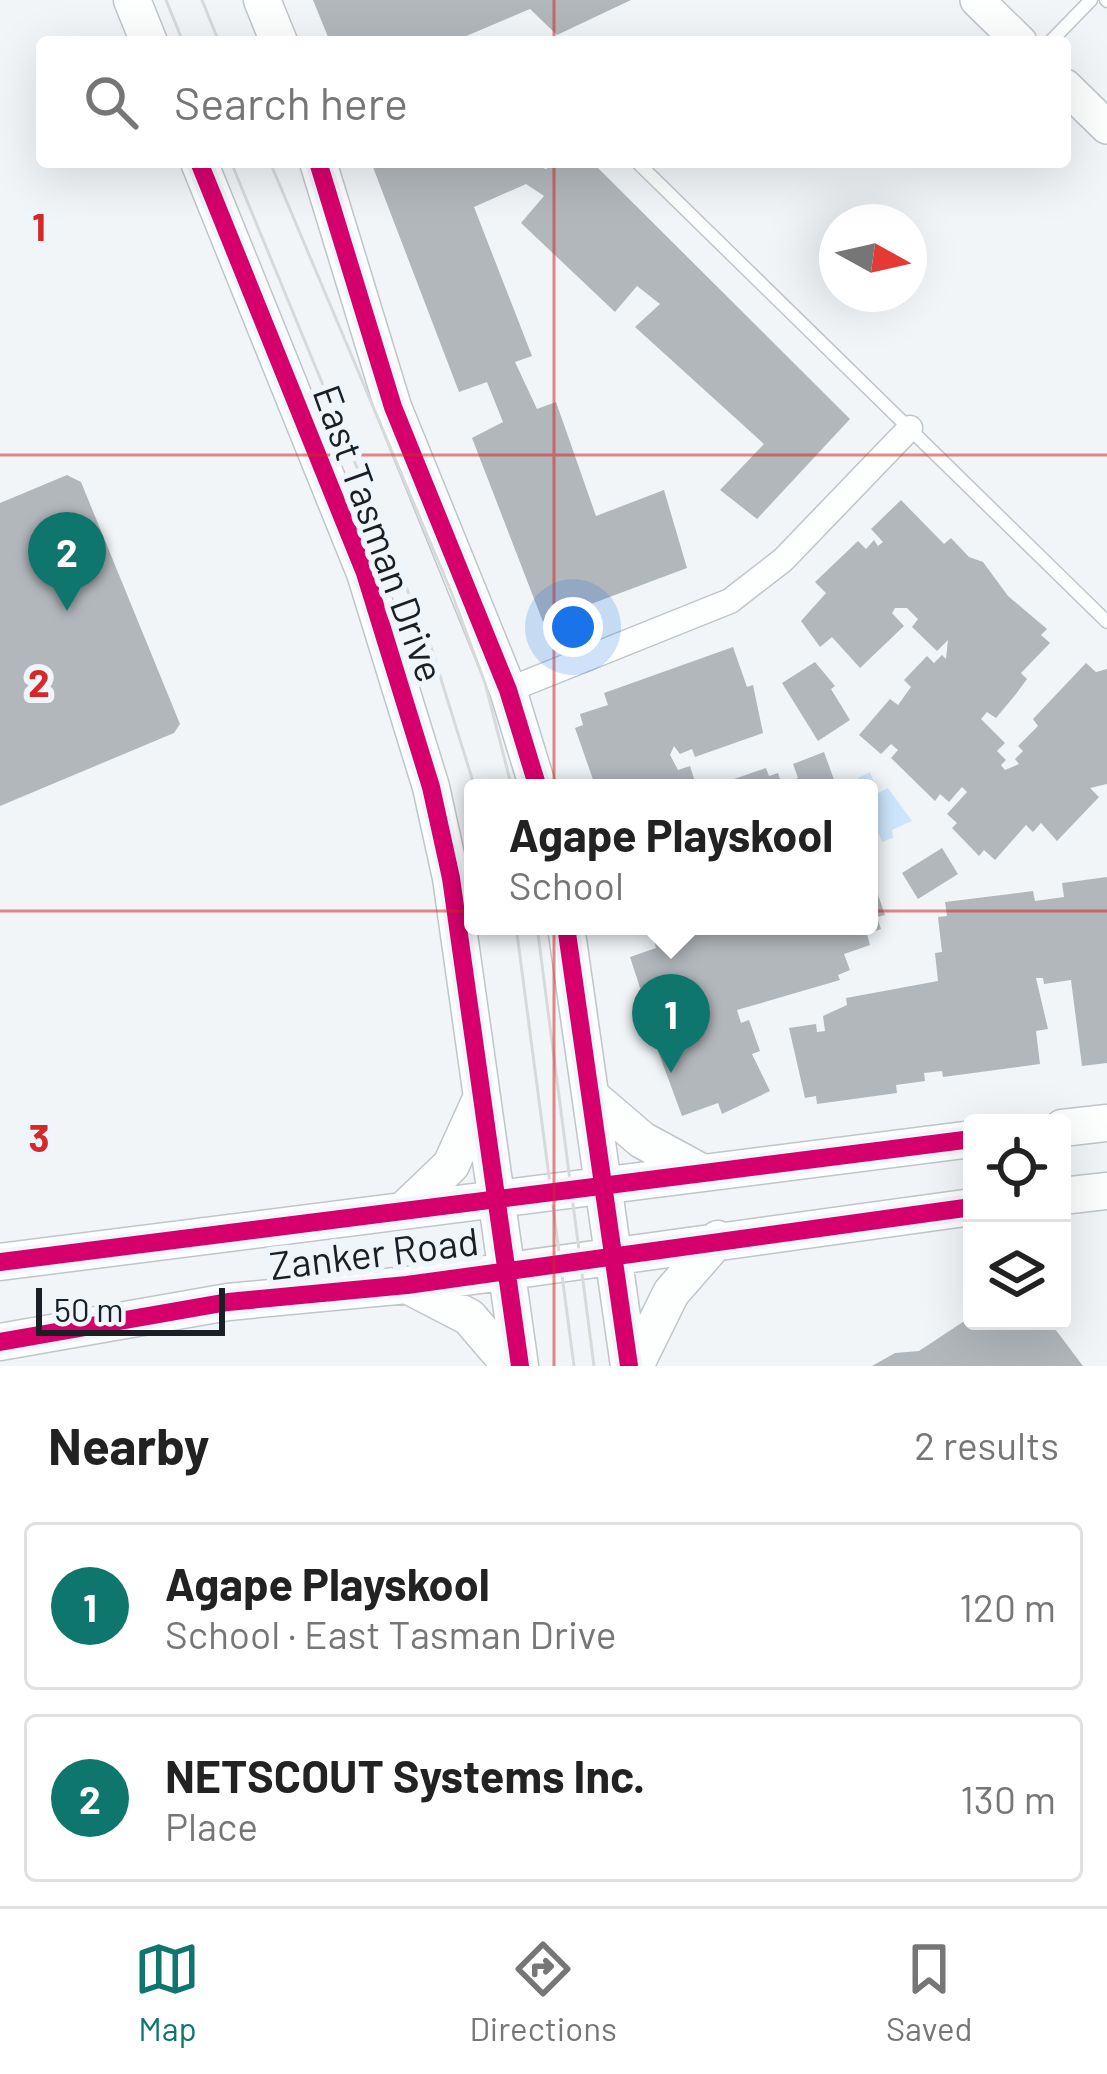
<!DOCTYPE html>
<html lang="en">
<head>
<meta charset="utf-8">
<style>
  :root { --surface:#fff; --page:#f2f2f2; --text:#222; --muted:#767676; --line:#e0e0e0; --accent:#0f766e }
  body { margin:0; font-family:Barlow,sans-serif; background:var(--page); color:var(--text) }
  .controls { position:absolute; right:36px; bottom:36px; display:grid; overflow:hidden; border-radius:12px; box-shadow:0 12px 48px #0002 }
  .controls button { width:108px; height:108px; display:grid; place-items:center; padding:0; border:0; border-bottom:3px solid var(--line); background:var(--surface); color:var(--text); font:60px sans-serif }
  .compass { position:absolute; left:819px; top:204px; width:108px; height:108px; border-radius:50%; background:var(--surface); box-shadow:0 12px 48px #0002; rotate:98deg }
  .scale { position:absolute; left:36px; bottom:30px; width:189px; box-sizing:border-box; padding-left:12px; border:6px solid #191f25; border-top:0; font-size:33px; line-height:42px; white-space:nowrap; color:#191f25; -webkit-text-stroke:9px #eef5fb; paint-order:stroke }
  .you { position:absolute; left:573px; top:627px; width:42px; height:42px; margin:-30px; border:9px solid #fff; border-radius:50%; background:#1a73e8; box-shadow:0 0 0 18px #1a73e833 }
  .badge { display:grid; place-items:center; width:78px; height:78px; border-radius:50%; background:var(--accent); color:#fff; font-size:39px; font-weight:700 }
  .pin { position:absolute; translate:-50% -99px; filter:drop-shadow(0 3px 6px #0008) }
  .pin::after { content:''; position:absolute; top:63px; width:42px; height:36px; background:inherit; clip-path:polygon(0 0,100% 0,50% 100%) }
  .popup { position:absolute; left:464px; top:779px; width:414px; height:156px; box-sizing:border-box; display:grid; place-content:center; border-radius:12px; background:var(--surface); filter:drop-shadow(0 3px 9px #0005); font-size:39px; white-space:nowrap; color:var(--muted) }
  .popup b { font-size:45px; color:var(--text) }
  .popup::after { content:''; position:absolute; left:50%; top:100%; margin-left:-24px; border:24px solid transparent; border-top-color:var(--surface) }
  .list { margin:0; padding:0; list-style:none }
  h2 { display:flex; justify-content:space-between; align-items:center; height:156px; margin:0; padding:0 48px; font-size:51px }
  h2 small { font-size:39px; font-weight:400; color:var(--muted) }
  .list li { display:grid; grid-template-columns:78px 1fr auto; gap:36px; align-items:center; box-sizing:border-box; height:168px; margin:0 24px 24px; padding:0 24px; border:3px solid var(--line); border-radius:12px }
  .list b { display:block; font-size:45px; white-space:nowrap }
  .list p { margin:0; font-size:39px; white-space:nowrap; color:var(--muted) }
  .list em { font-size:39px; font-style:normal; color:var(--muted) }
  .icon { flex:none; width:66px; height:66px; fill:none; stroke:currentColor; stroke-width:2; stroke-linecap:round; stroke-linejoin:round }
  .map { position:relative; flex:none; width:1107px; height:1366px; overflow:hidden }
  .search { position:absolute; background:var(--surface); box-shadow:0 12px 48px #0002; left:36px; right:36px; top:36px; height:132px; display:flex; align-items:center; gap:30px; box-sizing:border-box; padding:0 42px; border-radius:12px; color:var(--muted); font-size:45px }
  .sheet { height:540px; background:var(--surface) }
  nav { display:flex; justify-content:space-around; align-items:center; box-sizing:border-box; height:168px; border-top:3px solid var(--line); background:var(--surface); font-size:33px; color:var(--muted) }
  nav a { display:grid; justify-items:center; gap:6px }
  nav .on { color:var(--accent) }
  .map>svg:first-child { display:block }
</style>
</head>
<body>
<div class="map">
<svg width="1107" height="1366" viewBox="0 0 1107 1366">
  <rect width="100%" height="100%" fill="#f1f5f8"/>
  <path fill="#cde5fc" d="M870,772L878,793L888,788L912,821L892,830L893,838L882,842L869,809V788H861L858,778Z"/>
  <path fill="#b2b7bb" d="M313,0H631L557,35L530,9L452,42H330Z
    M371,162H526L546,169L556,162H592L850,419L757,519L720,490L764,444L635,327L660,304L637,286L615,312L521,223L544,196L526,184L474,207L532,356L515,362L537,409L556,402L596,516L664,490L687,568L543,622L472,438L503,422L487,382L459,392Z
    M67,475L81,482L180,724L174,733L0,806V503Z
    M901,500L944,544L951,538L969,557L983,562L1008,596L1047,629L1041,635L1050,643L1021,673L1027,679L1016,694L996,718L987,712L981,719L1005,743L997,751L1006,760L1001,765L1005,770L1019,764L1015,759L1023,751L1018,746L1038,726L1033,719L1086,663L1096,672L1107,669V784L1090,788L1099,797L1057,841L1041,823L1033,832L1026,825L995,860L984,850L979,856L952,828L957,823L947,814L967,792L962,787L949,802L940,794L935,801L891,758L898,750L891,744L881,754L859,735L890,699L898,705L911,687L904,680L927,656L934,663L942,655L946,659L948,640L937,651L912,627L918,619L907,608H895L892,613L904,626L860,668L832,637L820,647L801,621L826,593L815,582L858,541L866,549L874,540L878,546L883,542L871,529Z
    M733,647L747,687L753,685L763,733L695,757L692,749L680,754L674,746L670,755L678,770L690,766L697,788H596L575,728L583,725L580,714L608,705L604,693Z
    M815,662L835,686L831,689L850,720L818,741L782,683Z
    M824,752L837,788H791L789,782L798,778L793,764Z
    M766,768L769,776L778,773L783,788H734L731,780Z
    M942,848L958,874L918,899L902,873Z
    M1107,877V1063L1082,1066L1071,980L1044,984L1043,978H1036L1048,1029L1036,1031L1040,1064L943,1077L942,1071L924,1073L925,1081L896,1085L897,1093L817,1104L816,1096L805,1098L789,1028L816,1024L817,1032L825,1031L823,1016L847,1005L846,998L938,981L935,953L942,952L938,917L947,916L945,902L1033,891L1035,901L1064,897L1062,883Z
    M874,883L885,915L877,917L881,929L867,934L870,945L844,954L850,970L838,975L840,980L737,1010L741,1023L749,1020L760,1051L752,1054L770,1091L722,1114L718,1103L682,1116L640,1002L644,1000L630,957L656,948L654,941L697,926H729L733,935L744,931L742,926H869V884Z
    M972,1316V1321H1049L1083,1366H872L895,1353L919,1351Z"/>
  <g fill="none" stroke-linecap="round" stroke-linejoin="round">
    <defs>
      <path id="service" d="M1106,0L1107,1
        M1050,42L1091,0
        M637,162L1107,622"/>
      <path id="minor" d="M508,690L730,601L783,560L910,428"/>
      <path id="secondary" d="M977,0L1020,42
        M1065,86L1107,127"/>
      <path id="primary" d="M132,0L149,42
        M262,0L279,42
        M199,162L365,573L431,787L451,878L520,1366
        M318,162L393,407L508,690L538,788
        M566,926L629,1366
        M593,1098L642,1140L701,1172
        M1062,1128L1107,1123
        M1062,1196L1107,1191
        M405,1209L451,1165L480,1101
        M0,1262L972,1139
        M407,1285L469,1317L511,1366
        M0,1342L228,1302L407,1285L972,1207
        M635,1366L671,1293L718,1239"/>
    </defs>
    <use href="#service" stroke="#c0c5c9" stroke-width="15"/>
    <use href="#minor" stroke="#c0c5c9" stroke-width="27"/>
    <use href="#secondary" stroke="#c0c5c9" stroke-width="36"/>
    <use href="#primary" stroke="#c0c5c9" stroke-width="39"/>
    <use href="#service" stroke="#fdfefe" stroke-width="12"/>
    <use href="#minor" stroke="#fdfefe" stroke-width="24"/>
    <use href="#secondary" stroke="#fdfefe" stroke-width="33"/>
    <use href="#primary" stroke="#fdfefe" stroke-width="36"/>
    <path stroke="#d8dada" stroke-width="3" d="M166,0L183,42
      M202,0L219,42
      M231,162L431,647L475,788
      M270,162L452,594L485,683L512,788
      M516,926L574,1366
      M537,926L594,1366"/>
    <defs>
      <path id="cycleway" d="M199,162L365,573L431,787L451,878L520,1366
        M318,162L393,407L508,690L538,788
        M566,926L629,1366
        M0,1262L972,1139
        M0,1342L228,1302L407,1285L972,1207"/>
    </defs>
    <use href="#cycleway" stroke="#eef5fb" stroke-width="26"/>
    <use href="#cycleway" stroke="#d6006c" stroke-width="18"/>
  </g>
  <path fill="none" stroke="#d62828" stroke-width="3" stroke-opacity="0.55" d="M554,0V42M554,162V1366M0,455H1107M0,911H1107"/>
  <g text-anchor="middle" dominant-baseline="central" stroke-width="12" stroke-linejoin="round" paint-order="stroke">
    <g font-size="39" fill="#191f25" stroke="#eef5fb">
      <text transform="translate(380 533) rotate(70)">East Tasman Drive</text>
      <text transform="translate(374 1252) rotate(-7)">Zanker Road</text>
    </g>
  </g>
  <g font-size="39" text-anchor="middle" font-weight="bold" fill="#d62828" stroke="#eef5fb" stroke-width="12" stroke-linejoin="round" paint-order="stroke">
    <text x="39" y="241">1</text>
    <text x="39" y="697">2</text>
    <text x="39" y="1152">3</text>
  </g>
</svg>
<div class="controls">
<button><svg class="icon" aria-label="locate" viewBox="0 0 24 24"><circle cx="12" cy="12" r="6"/><path d="M12 2v4M12 18v4M2 12h4M18 12h4"/></svg></button>
<button><svg class="icon" aria-label="layers" viewBox="0 0 24 24"><path d="M12 4l9 5-9 5-9-5zM3 14l9 5 9-5"/></svg></button>
</div>
<svg class="compass" viewBox="-18 -18 36 36"><path d="M0-13l5 13h-10z" fill="#e53935"/><path d="M0 13l5-13h-10z" fill="#767676"/></svg>
<div class="scale">50 m</div>
<div class="you"></div>
<div class="pin badge" style="left:671px;top:1073px">1</div>
<div class="popup"><b>Agape Playskool</b>School</div>
<div class="pin badge" style="left:67px;top:611px">2</div>
<div class="search"><svg class="icon" aria-label="search" viewBox="0 0 24 24"><circle cx="10" cy="10" r="6"/><path d="M15 15l6 6"/></svg>Search here</div>
</div>
<section class="sheet">
<h2>Nearby<small>2 results</small></h2>
<ul class="list">
<li><span class="badge">1</span><div><b>Agape Playskool</b><p>School · East Tasman Drive</p></div><em>120 m</em></li>
<li><span class="badge">2</span><div><b>NETSCOUT Systems Inc.</b><p>Place</p></div><em>130 m</em></li>
</ul>
</section>
<nav>
<a class="on"><svg class="icon" aria-label="map" viewBox="0 0 24 24"><path d="M3 6l6-2 6 2 6-2v14l-6 2-6-2-6 2zM9 4v14M15 6v14"/></svg>Map</a>
<a><svg class="icon" aria-label="directions" viewBox="0 0 24 24"><path d="M12 3l9 9-9 9-9-9zM9 14v-3h6M13 9l2 2-2 2"/></svg>Directions</a>
<a><svg class="icon" aria-label="saved" viewBox="0 0 24 24"><path d="M7 4h10v16l-5-4-5 4z"/></svg>Saved</a>
</nav>
</body>
</html>
